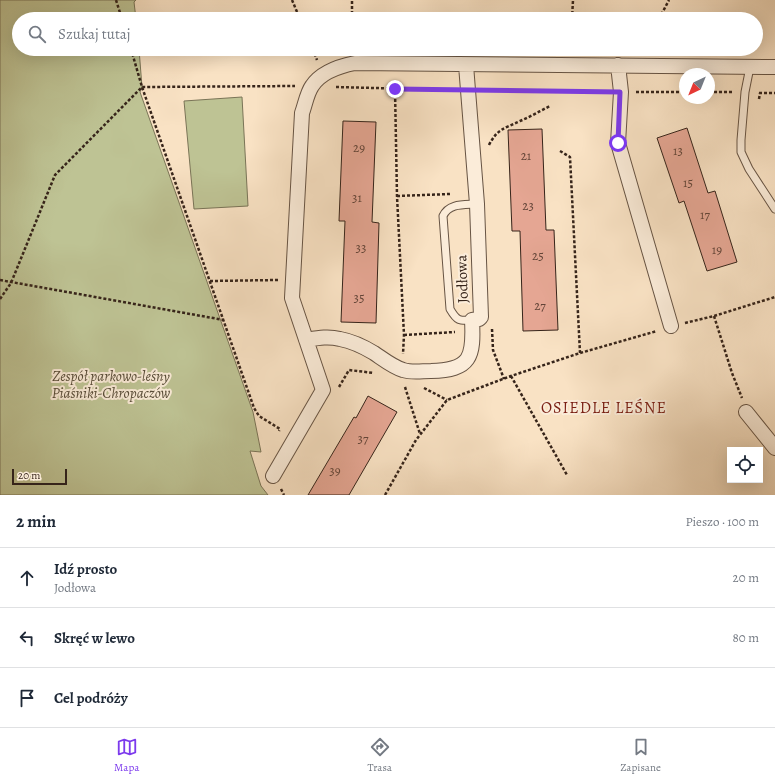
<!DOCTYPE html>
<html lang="pl">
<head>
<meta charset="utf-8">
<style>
  :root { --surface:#fff; --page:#f2f2f3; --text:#1f2937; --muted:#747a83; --line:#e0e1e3; --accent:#7c3aed }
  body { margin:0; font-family:Alegreya,serif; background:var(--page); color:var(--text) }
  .controls { position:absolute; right:12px; bottom:12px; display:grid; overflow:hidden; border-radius:0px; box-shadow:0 4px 16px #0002 }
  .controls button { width:36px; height:36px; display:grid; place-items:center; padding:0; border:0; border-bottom:1px solid var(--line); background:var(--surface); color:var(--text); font:20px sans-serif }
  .compass { position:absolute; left:679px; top:68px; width:36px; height:36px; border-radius:50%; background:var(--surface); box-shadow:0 4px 16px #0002; rotate:223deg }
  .scale { position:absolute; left:12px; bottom:10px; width:55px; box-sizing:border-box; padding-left:4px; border:2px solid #36241a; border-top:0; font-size:11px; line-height:14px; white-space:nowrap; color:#36241a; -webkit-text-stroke:3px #fbecd9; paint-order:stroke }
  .stop { position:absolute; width:12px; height:12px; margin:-9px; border:3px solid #7c3aed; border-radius:50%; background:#fff }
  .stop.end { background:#7c3aed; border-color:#fff; box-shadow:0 1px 4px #0008 }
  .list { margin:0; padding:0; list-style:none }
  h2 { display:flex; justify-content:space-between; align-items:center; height:52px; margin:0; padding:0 16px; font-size:17px }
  h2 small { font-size:13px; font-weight:400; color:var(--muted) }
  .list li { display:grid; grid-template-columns:26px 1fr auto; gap:12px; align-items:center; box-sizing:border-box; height:60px; padding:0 16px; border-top:1px solid var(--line) }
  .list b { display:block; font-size:15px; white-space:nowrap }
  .list p { margin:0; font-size:13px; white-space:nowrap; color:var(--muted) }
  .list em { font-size:13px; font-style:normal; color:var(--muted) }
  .icon { flex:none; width:22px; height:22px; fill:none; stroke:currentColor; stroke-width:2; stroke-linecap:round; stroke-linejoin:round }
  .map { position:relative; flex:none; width:775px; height:495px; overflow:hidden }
  .search { position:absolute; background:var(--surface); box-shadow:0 4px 16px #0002; left:12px; right:12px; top:12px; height:44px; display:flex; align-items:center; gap:10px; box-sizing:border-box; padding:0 14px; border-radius:22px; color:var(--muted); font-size:15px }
  .sheet { height:232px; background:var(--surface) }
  nav { display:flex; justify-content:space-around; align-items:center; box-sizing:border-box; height:56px; border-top:1px solid var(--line); background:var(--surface); font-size:11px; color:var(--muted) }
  nav a { display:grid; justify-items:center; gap:2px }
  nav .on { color:var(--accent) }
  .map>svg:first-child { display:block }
</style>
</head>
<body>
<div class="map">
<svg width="775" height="495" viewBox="0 0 775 495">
  <rect width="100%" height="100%" fill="#f9e2c4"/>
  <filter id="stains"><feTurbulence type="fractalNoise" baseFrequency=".005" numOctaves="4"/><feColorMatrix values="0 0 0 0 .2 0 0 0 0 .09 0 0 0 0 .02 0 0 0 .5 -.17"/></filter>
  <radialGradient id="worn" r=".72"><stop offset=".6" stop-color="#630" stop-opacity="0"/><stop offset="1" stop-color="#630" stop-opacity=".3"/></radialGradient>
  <path fill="#bec394" stroke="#7a7457" d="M0,0H136L134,2L136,19H19V49H139L142,87L140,92L253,412L261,452L250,451L261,486L268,495H0Z
    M242,97L248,206L194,209L184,101Z"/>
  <path fill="#e5a693" stroke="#36241a" d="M343,121L376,122L372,222L379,223L376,323L341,322L345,221H339Z
    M687,128L708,193L715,191L737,262L707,271L684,201L679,203L657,138Z
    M542,129L546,230H554L558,330L523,331L520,231H512L508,130Z
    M368,396L397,412L349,495H308L354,417L356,418Z"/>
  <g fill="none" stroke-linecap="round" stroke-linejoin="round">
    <defs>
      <path id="lane" d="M750,67L745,92L741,140V152L749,169L775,209
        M472,320C459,321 457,321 450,309L443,216C449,203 464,205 477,204"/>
      <path id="street" d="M618,65L621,92L618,143L671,326
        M306,340C318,338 328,336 340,339C351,341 364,347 374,353C383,359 393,367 403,370C412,373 422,371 431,371C471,370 474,357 472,320L479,319L481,317L477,204L466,65
        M746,412L775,448
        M273,476L323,390L292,298L302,113C305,105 307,93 312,86C321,72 340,66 355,63L775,67"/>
    </defs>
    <use href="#lane" stroke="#675444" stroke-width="9"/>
    <use href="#street" stroke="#675444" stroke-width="16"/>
    <path stroke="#36241a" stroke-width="2.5" stroke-dasharray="3 2" stroke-linecap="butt" d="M116,0L122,19
      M292,0L300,19
      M352,19V0
      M572,19L573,0
      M659,19L669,0
      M131,49L142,87L254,408L259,416L280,429L279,431
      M313,49L317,60
      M336,87L453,90
      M395,89L397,196L404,335L403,354
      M484,90L605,92
      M636,92H685
      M709,92H732
      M759,93H775
      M759,99L760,93
      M489,145C498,128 504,129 520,121C530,117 540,111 550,106
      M560,151L570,157L580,353
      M397,196L450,194
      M0,280L224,320
      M210,281L278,280
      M0,299L11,283L55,175L142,87L295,86
      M714,316L732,373L742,398
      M685,323L714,316L775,297
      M492,329L493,350L504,379
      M404,335L455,332
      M511,376L567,475
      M339,387L349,370L374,373
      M405,387L420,434
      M424,388L447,400
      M281,489L284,495
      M385,495L416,440L447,400L511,376L580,353L657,331"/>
    <use href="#lane" stroke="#fbecd9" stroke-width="7"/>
    <use href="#street" stroke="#fbecd9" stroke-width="14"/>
  </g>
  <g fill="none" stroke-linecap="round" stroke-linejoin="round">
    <path stroke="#7c3aed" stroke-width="5" d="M395,89L620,92L618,143"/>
  </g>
  <g text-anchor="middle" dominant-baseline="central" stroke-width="4" stroke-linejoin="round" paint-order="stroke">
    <g font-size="13" fill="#624438">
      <text x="359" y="147">29</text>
      <text x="678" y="150">13</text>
      <text x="526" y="155">21</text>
      <text x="688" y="182">15</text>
      <text x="357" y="197">31</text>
      <text x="528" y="205">23</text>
      <text x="705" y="214">17</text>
      <text x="361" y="247">33</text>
      <text x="717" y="249">19</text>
      <text x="538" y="255">25</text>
      <text x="359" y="297">35</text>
      <text x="540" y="305">27</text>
      <text x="363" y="438">37</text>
      <text x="335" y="470">39</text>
    </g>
    <g font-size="15" fill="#36241a" stroke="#fbecd9">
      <text transform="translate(462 279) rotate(-92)">Jodłowa</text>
    </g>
    <g font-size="15" font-style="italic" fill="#584c38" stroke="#fbecd9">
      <text x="111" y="376">Zespół parkowo-leśny<tspan x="111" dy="17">Piaśniki-Chropaczów</tspan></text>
    </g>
    <g font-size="16" letter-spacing="1" fill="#7a1f14" stroke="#fbecd9">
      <text x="604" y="408">OSIEDLE LEŚNE</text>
    </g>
  </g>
  <rect width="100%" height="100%" filter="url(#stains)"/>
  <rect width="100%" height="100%" fill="url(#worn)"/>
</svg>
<div class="controls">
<button><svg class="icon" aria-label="locate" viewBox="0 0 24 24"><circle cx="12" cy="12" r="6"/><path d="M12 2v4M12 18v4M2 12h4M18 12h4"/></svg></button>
</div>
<svg class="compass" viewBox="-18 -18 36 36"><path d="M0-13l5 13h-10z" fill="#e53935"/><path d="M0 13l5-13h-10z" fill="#747a83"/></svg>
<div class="scale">20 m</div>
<div class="stop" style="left:618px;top:143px"></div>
<div class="stop end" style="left:395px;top:89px"></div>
<div class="search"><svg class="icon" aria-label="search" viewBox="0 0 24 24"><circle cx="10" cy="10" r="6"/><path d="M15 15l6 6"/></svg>Szukaj tutaj</div>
</div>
<section class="sheet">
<h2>2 min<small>Pieszo · 100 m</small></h2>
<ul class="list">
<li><svg class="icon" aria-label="ahead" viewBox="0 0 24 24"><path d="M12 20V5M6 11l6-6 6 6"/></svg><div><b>Idź prosto</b><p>Jodłowa</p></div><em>20 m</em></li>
<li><svg class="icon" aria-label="left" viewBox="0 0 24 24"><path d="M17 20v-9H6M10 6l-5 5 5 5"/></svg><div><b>Skręć w lewo</b></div><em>80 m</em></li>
<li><svg class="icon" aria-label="arrive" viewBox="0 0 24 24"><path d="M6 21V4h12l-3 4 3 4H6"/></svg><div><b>Cel podróży</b></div></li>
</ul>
</section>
<nav>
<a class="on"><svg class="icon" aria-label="map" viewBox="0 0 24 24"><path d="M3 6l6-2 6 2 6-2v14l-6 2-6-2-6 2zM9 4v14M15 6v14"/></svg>Mapa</a>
<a><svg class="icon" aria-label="directions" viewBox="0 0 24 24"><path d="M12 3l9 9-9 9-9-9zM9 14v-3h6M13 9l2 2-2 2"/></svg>Trasa</a>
<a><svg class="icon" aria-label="saved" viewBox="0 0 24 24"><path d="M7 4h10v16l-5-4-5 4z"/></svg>Zapisane</a>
</nav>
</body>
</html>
